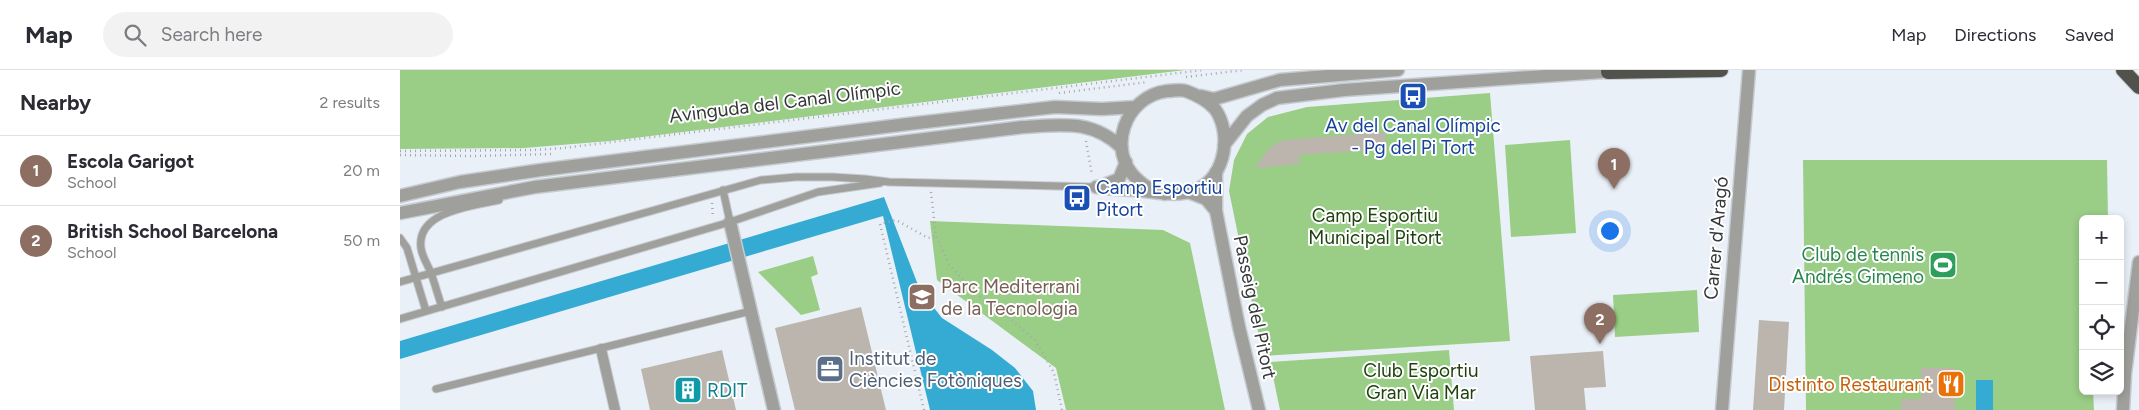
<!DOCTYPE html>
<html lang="en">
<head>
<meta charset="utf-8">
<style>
  :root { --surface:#fff; --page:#f2f2f3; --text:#2b2b33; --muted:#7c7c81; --line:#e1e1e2; --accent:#db2777 }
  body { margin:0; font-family:Figtree,sans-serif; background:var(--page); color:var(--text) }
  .controls { position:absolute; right:15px; bottom:15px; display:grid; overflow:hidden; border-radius:8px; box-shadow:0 2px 8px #0003 }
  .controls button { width:45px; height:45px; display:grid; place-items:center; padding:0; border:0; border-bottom:1px solid var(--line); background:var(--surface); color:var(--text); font:25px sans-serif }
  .you { position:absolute; left:1209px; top:160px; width:18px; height:18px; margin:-12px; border:4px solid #fff; border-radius:50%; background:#1a73e8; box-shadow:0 0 0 8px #1a73e833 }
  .badge { display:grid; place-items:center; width:32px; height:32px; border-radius:50%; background:var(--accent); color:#fff; font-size:16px; font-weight:700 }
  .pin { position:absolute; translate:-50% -41px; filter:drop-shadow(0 1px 2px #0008) }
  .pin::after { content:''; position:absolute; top:26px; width:18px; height:15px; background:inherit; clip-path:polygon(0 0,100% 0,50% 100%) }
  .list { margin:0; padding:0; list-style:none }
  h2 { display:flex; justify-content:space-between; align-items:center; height:65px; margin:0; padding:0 20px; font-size:21px }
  h2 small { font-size:16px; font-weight:400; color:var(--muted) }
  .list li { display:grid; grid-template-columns:32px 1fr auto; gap:15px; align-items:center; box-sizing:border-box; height:70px; padding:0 20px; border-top:1px solid var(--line) }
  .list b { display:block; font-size:19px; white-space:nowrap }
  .list p { margin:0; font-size:16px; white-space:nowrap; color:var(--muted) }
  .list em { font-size:16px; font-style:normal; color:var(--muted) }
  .icon { flex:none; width:28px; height:28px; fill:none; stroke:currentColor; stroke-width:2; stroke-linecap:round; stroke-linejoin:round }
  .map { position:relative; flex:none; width:1739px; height:340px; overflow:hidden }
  header { display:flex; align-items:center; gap:30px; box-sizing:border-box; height:70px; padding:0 25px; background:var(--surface); border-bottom:1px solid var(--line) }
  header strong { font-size:24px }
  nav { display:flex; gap:28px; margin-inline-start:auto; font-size:18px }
  .search { width:350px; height:45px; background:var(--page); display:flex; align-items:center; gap:12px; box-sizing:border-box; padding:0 18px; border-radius:28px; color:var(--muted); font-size:19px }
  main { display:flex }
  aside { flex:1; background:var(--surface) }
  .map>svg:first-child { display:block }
</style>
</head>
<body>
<header>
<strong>Map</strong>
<div class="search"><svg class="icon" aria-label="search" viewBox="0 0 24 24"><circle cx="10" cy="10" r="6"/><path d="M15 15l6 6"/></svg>Search here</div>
<nav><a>Map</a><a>Directions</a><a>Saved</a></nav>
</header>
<main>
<aside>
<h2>Nearby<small>2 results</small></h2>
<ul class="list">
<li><span class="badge" style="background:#8d6e63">1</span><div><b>Escola Garigot</b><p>School</p></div><em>20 m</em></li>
<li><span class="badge" style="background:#8d6e63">2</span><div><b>British School Barcelona</b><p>School</p></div><em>50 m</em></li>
</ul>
</aside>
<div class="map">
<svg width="1739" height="340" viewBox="0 0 1739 340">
  <rect width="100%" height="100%" fill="#eaf0f7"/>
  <path fill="#9ace86" d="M0,0H785L210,71L124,78L0,79Z
    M1090,23L1110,271L863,286L829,121L834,90L847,64L868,47L907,37Z
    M1170,70L1176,163L1111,167L1105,75Z
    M1403,90H1707L1708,149H1683V321H1693L1694,340H1406Z
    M530,151L763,160L790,173L825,340H666L656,298L537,210Z
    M413,186L418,204L411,207L420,240L401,245L358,202Z
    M1297,220L1299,262L1215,267L1213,225Z
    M1049,280L1054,340H880L870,292Z"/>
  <path fill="#35abd3" d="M484,127L520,220L542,248L592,280L615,298L633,321L636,340H530L483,146L0,289V271Z
    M1576,310H1593V340H1576Z"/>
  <path fill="#bbb5ae" d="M985,62L987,79L899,85L900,94L855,98L869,78L883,70Z
    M461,237L486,340H395L375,258Z
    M1359,250L1389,252L1384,340H1353Z
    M322,280L336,340H250L241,299Z
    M1203,281L1206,317L1184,318L1186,340H1135L1130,286Z
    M1521,298H1555V340H1501V329H1521Z"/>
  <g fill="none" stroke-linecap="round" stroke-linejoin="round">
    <defs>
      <path id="service" d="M323,120L330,152
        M0,168L7,178L26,241
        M0,212L361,110L396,107H432L465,109L489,112L696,117
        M42,237C38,226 35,214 31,203C28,195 22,187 21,178C16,141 73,136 99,130
        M0,249L330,152L418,122L480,113
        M36,319L351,241"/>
      <path id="pedestrian" d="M201,279L215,340"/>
      <path id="minor" d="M816,102V141L839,257L859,340
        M788,122L806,129L816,141
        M330,152L374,340
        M1322,340L1349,0
        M1723,340L1725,304L1739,192"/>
      <path id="tertiary" d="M801,26L814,29L880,10L998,0
        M824,75L847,46L862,35L877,28L944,20L1217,1
        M696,117C709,119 721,119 734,120C756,122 777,128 798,119C826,105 832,63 815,39C807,30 797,25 786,21C780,19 774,21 767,21C725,26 705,81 738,110C746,118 755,121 765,124
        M699,117L719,109L726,92
        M0,126L60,112L141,100L508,54L655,37L702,39L736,37
        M0,143L135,117L623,57C662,55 692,49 722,78"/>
      <path id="trunk" d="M1723,0L1739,17
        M1208,2L1321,0"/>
    </defs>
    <use href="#service" stroke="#c6cbd1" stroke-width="9"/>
    <use href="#pedestrian" stroke="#c6cbd1" stroke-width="12"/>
    <use href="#minor" stroke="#c6cbd1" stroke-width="15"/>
    <use href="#tertiary" stroke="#c6cbd1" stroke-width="15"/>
    <use href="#trunk" stroke="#c6cbd1" stroke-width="16"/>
    <path stroke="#a4a8ad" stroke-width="2.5" stroke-dasharray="1 4" stroke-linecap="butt" d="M786,7L844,0
      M659,23L748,12
      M686,71L692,105
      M0,81L134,80L163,78L803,0
      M0,85L74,86L155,84
      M531,122L536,166L549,194L575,223L600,240L635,270L654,303L662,340
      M312,133L313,148
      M524,340L480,154L496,150L528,168L536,166"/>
    <use href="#service" stroke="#9f9f9b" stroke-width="7"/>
    <use href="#pedestrian" stroke="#9f9f9b" stroke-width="10"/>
    <use href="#minor" stroke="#9f9f9b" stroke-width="12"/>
    <use href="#tertiary" stroke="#9f9f9b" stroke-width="12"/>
    <use href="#trunk" stroke="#52524c" stroke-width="14"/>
  </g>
  <defs>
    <symbol id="bus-square" viewBox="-11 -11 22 22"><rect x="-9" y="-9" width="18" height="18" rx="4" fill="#1a4fb4" stroke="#fff"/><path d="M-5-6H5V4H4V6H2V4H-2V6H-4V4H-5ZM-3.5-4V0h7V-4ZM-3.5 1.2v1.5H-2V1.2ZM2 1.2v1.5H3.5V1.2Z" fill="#fff"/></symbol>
    <symbol id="stadium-square" viewBox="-11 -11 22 22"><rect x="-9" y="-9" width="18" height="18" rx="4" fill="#2e9e5b" stroke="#fff"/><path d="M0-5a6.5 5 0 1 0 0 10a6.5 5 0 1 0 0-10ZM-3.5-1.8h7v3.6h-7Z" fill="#fff"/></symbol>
    <symbol id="university-square" viewBox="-11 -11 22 22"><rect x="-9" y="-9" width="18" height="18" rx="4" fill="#8d6e63" stroke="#fff"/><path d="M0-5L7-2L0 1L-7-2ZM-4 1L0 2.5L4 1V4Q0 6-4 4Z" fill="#fff"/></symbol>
    <symbol id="office-square" viewBox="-11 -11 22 22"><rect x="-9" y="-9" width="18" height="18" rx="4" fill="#5c6f8a" stroke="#fff"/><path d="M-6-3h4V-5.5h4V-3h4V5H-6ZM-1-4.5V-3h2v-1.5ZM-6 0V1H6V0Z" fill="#fff"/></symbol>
    <symbol id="restaurant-square" viewBox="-11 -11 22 22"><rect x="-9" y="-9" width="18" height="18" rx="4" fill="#e8710a" stroke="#fff"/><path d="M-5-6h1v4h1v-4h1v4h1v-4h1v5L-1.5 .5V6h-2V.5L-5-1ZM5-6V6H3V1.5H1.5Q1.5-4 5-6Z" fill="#fff"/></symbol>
    <symbol id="building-square" viewBox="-11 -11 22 22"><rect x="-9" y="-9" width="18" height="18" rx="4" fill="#0f9aa8" stroke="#fff"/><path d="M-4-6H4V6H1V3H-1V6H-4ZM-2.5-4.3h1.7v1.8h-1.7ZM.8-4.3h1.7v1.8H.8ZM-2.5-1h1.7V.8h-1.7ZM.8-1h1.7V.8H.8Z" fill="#fff"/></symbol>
  </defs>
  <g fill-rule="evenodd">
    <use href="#bus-square" x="997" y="10" width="32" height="32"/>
    <use href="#bus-square" x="661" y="112" width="32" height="32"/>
    <use href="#stadium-square" x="1527" y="179" width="32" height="32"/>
    <use href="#university-square" x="506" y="211" width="32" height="32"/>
    <use href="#office-square" x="414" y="283" width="32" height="32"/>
    <use href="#restaurant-square" x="1535" y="298" width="32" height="32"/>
    <use href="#building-square" x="272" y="304" width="32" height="32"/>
  </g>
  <g text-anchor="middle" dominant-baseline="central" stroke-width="4" stroke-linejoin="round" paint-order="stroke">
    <g font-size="19" fill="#35373a" stroke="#fff">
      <text transform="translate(385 32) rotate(-7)">Avinguda del Canal Olímpic</text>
      <text transform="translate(1316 168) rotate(-85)">Carrer d'Aragó</text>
      <text transform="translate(855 237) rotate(78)">Passeig del Pitort</text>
    </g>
    <g font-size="19" fill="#164399" stroke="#fff">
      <text x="1013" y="55">Av del Canal Olímpic<tspan x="1013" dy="22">- Pg del Pi Tort</tspan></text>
      <text x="696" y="117" text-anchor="start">Camp Esportiu<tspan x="696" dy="22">Pitort</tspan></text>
    </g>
    <g font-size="19" fill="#1f410d" stroke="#fff">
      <text x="975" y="145">Camp Esportiu<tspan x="975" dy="22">Municipal Pitort</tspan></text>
      <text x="1021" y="300">Club Esportiu<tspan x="1021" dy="22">Gran Via Mar</tspan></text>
    </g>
    <g font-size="19" fill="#27864d" stroke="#fff" text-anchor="end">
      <text x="1524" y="184">Club de tennis<tspan x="1524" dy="22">Andrés Gimeno</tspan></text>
    </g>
    <g font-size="19" fill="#785e54" stroke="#fff" text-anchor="start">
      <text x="541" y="216">Parc Mediterrani<tspan x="541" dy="22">de la Tecnologia</tspan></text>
    </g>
    <g font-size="19" fill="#4e5e75" stroke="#fff" text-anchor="start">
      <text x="449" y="288">Institut de<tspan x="449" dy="22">Ciències Fotòniques</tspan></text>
    </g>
    <g font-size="19" fill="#c56008" stroke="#fff" text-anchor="end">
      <text x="1532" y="314">Distinto Restaurant</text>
    </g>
    <g font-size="19" fill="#0d838f" stroke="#fff" text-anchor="start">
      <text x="307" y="320">RDIT</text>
    </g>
  </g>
</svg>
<div class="controls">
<button>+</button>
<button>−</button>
<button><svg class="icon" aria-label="locate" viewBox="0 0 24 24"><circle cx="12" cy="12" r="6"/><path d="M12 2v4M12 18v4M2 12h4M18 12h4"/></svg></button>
<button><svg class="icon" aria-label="layers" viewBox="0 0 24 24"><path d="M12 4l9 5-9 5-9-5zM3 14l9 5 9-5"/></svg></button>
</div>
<div class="you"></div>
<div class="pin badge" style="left:1214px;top:119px;background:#8d6e63">1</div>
<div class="pin badge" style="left:1200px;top:274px;background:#8d6e63">2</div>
</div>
</main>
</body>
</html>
